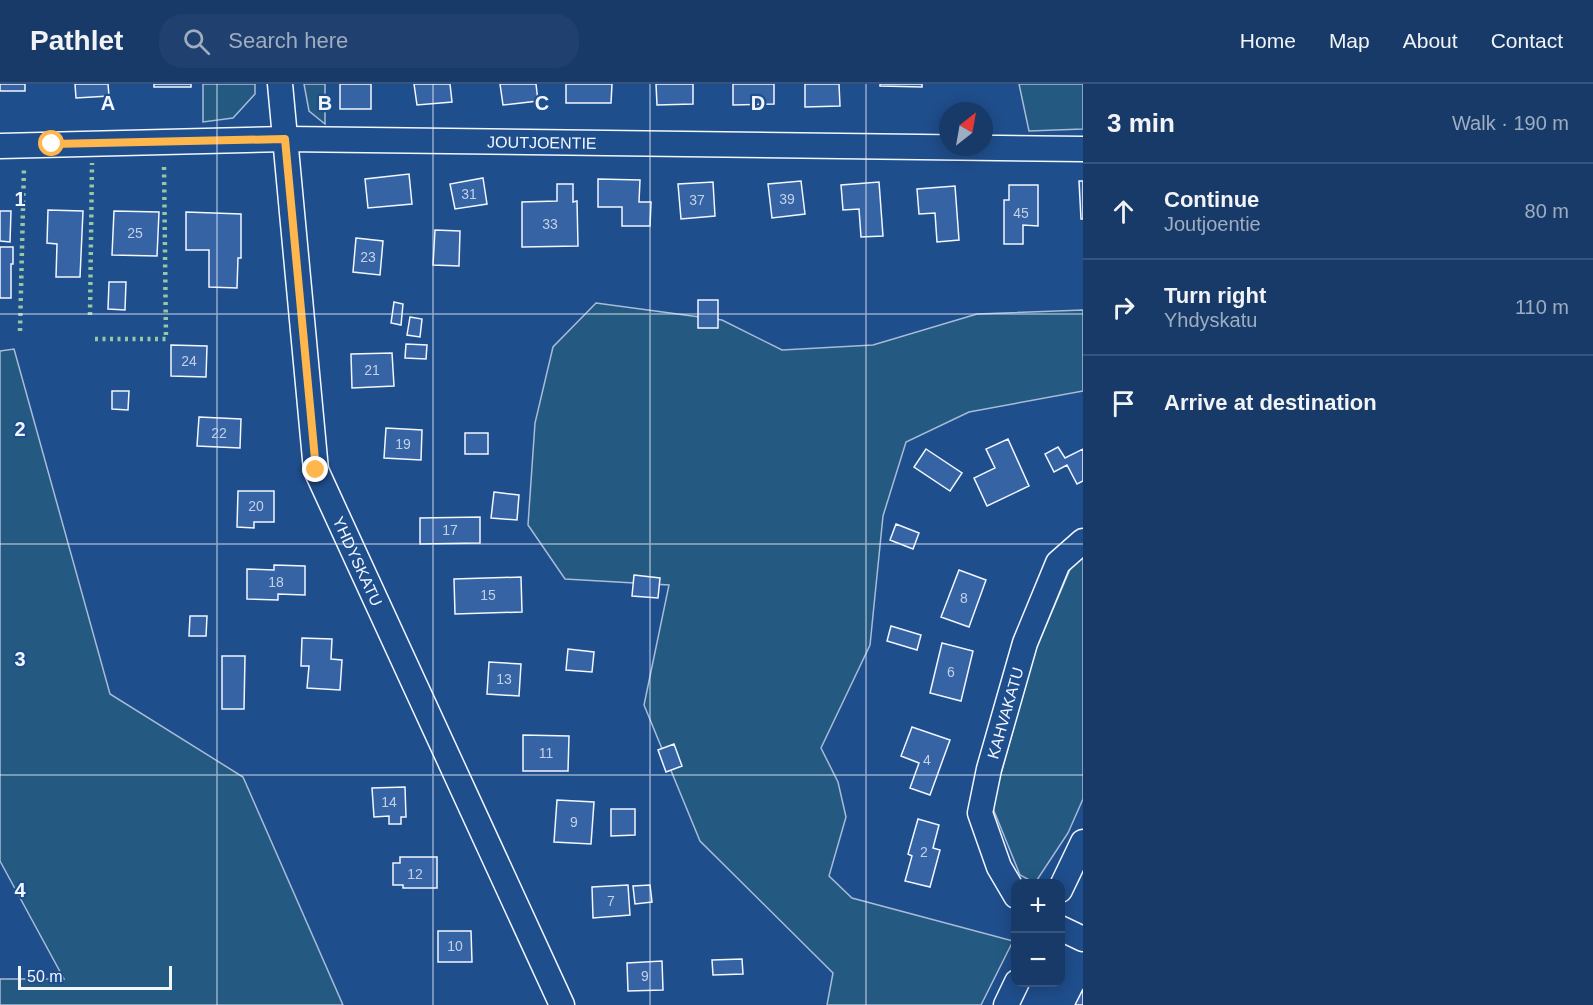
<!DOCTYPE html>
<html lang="en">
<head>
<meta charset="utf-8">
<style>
  :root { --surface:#173a69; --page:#20416f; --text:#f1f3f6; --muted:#9eadc0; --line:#36547d }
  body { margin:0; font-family:Arial,sans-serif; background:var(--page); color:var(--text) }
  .controls { position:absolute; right:18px; bottom:18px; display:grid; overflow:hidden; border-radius:12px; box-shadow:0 3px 15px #0003 }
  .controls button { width:54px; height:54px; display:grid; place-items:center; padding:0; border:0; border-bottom:2px solid var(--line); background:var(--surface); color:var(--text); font:30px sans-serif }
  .compass { position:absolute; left:939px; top:18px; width:54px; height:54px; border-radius:50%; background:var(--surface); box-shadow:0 3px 15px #0003; rotate:31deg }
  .scale { position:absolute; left:18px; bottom:15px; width:154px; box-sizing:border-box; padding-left:6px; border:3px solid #f2f6ff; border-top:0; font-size:16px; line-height:21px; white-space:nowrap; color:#f2f6ff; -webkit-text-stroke:4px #1f4e8c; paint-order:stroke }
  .stop { position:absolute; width:18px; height:18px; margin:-14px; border:4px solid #ffb74d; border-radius:50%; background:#fff }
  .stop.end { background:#ffb74d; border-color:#fff; box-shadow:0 2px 6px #0008 }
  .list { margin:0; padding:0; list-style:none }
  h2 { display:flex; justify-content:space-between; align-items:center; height:78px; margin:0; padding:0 24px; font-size:26px }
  h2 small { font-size:20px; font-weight:400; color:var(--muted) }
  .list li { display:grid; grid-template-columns:39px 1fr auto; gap:18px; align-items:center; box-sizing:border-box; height:96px; padding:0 24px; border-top:2px solid var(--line) }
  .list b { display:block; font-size:22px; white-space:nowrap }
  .list p { margin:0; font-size:20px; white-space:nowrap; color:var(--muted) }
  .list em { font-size:20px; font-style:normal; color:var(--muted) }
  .icon { flex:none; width:33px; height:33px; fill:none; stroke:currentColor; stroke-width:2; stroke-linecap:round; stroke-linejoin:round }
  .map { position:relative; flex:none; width:1083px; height:921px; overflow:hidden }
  header { display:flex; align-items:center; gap:36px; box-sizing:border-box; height:84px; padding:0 30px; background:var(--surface); border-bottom:2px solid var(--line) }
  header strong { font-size:28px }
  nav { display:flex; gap:33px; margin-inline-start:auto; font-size:21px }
  .search { width:420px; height:54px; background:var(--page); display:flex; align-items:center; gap:15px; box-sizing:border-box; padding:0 21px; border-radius:24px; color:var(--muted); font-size:22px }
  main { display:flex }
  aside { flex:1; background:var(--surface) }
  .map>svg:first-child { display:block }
</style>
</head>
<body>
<header>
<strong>Pathlet</strong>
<div class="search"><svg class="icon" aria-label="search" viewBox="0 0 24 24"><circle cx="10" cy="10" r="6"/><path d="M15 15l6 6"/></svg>Search here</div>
<nav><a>Home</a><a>Map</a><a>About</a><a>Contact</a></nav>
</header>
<main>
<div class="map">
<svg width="1083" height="921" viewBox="0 0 1083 921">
  <rect width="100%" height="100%" fill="#1f4e8c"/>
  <path fill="#245a82" stroke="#a8bbd7" stroke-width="1.5" d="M203,0H255V10L233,34L203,38Z
    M304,0H325V40L309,27Z
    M1019,0H1083V45L1029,47Z
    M596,219L722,236L782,266L873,261L977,230L1083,226V307L969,328L906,358L883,432L870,561L821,664L838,698L846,733L829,792L852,814L1013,857L981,921H827L833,889L700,757L644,621L669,501L565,495L528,441L535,339L553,263Z
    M14,265L110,610L243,693L343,921H0V895H64L0,777V267Z
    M1083,472V715L1068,749L1035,799L1020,791L992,722L1035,567L1071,483Z"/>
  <path fill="#3563a3" stroke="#f2f6ff" stroke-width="1.5" d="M0,0H25V7H0Z
    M75,0H108L109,12L76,14Z
    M154,0H191V3H154Z
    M340,0H371V25H340Z
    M414,0H450L452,18L417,21Z
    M500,0H536L538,17L503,21Z
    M566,0H612L611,19H566Z
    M656,0H693V20L657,21Z
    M733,0H774V20L733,21Z
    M805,0H839L840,22L805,23Z
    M880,0H922V3L880,2Z
    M409,90L412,120L368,124L365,95Z
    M483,94L487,120L455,125L450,100Z
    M598,95L640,96L639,118H651L650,142H622V123H598Z
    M801,97L805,130L772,134L768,100Z
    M1079,97H1083V135H1081Z
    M713,98L715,132L681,135L678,100Z
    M879,98L883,152L861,153L859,125L843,126L841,101Z
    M557,100H573V118L577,117L578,162L522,163V118L557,117Z
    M1009,101H1038V142L1023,141V160H1004V116H1009Z
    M955,102L959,156L937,158L935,129L919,130L917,105Z
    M48,126L83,127L80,193H56L57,160L47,159Z
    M0,127H11L10,158L0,157Z
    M114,127L159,128L157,172L112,171Z
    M186,128L241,130V174H238L237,204L209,203V166H186Z
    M435,146L460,147L459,182L433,181Z
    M356,154L383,157L380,191L353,188Z
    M0,163H13V180H11V214H0Z
    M109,198H126L125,226L108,225Z
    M698,216H718V244H698Z
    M394,218L403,220L401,241L391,239Z
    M410,233L422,235L420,253L407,251Z
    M406,260L427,261L426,275L405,274Z
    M171,261L207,262L206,293L171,292Z
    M392,269L394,302L352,304L351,270Z
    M112,307H129L128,326L112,325Z
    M199,333L241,335L240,364L197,362Z
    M386,344L422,346L421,376L384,374Z
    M465,349H488V370H465Z
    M1008,355L1029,402L987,422L974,394L995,384L986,365Z
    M1058,363L1065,374L1083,365V397L1077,400L1067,381L1054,388L1045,370Z
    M926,365L962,389L950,407L914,383Z
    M238,407H274V438H254V444L237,443Z
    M494,408L519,411L517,436L491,434Z
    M480,433V459L420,460V434Z
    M896,440L919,449L913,465L890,456Z
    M274,481L305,482V511L278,510V516L247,515V485L274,486Z
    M959,486L986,496L969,543L941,533Z
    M634,491L660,494L658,514L632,512Z
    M521,493L522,528L455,530L454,495Z
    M190,532H207L206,552H189Z
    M891,542L921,551L917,566L887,557Z
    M302,554L332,555L331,575L342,576L340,606L307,604L309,582H301Z
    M942,559L973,567L961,617L930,609Z
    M568,565L594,568L592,588L566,586Z
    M222,572H245L244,625H222Z
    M489,578L521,580L519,612L487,610Z
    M912,643L950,656L930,711L910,704L919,679L901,672Z
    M523,651L569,652L568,687H523Z
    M674,660L682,682L666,688L658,666Z
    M405,703L406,733H401V740H389V732L374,733L372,704Z
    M557,716L594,718L591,760L554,758Z
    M611,725H635V751L611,752Z
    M918,735L939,741L933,764L940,766L930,803L905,797L912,772L908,770Z
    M400,773H437V804H403V801H393V779H400Z
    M628,801L630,831L593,834L592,803Z
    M650,801L652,818L635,820L633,802Z
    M438,847H471L472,878H438Z
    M742,875L743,890L713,891L712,876Z
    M662,877L663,906L628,907L627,879Z
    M1083,905V921H1075Z"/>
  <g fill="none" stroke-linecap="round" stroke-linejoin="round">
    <defs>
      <g id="minor">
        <path id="s1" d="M280,0L316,386L562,921"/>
        <path id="s2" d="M0,62L285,55L1083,65"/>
        <path d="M1060,806L1083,758"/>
        <path id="s3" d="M1016,812L999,783L980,729L989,685L1025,559L1058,479L1083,457"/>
        <path d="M1060,844L1083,855"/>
        <path d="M1006,921L1017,898"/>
      </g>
    </defs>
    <use href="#minor" stroke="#f2f6ff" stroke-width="27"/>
    <use href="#minor" stroke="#1f4e8c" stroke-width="24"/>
    <path stroke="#97c8a6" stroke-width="4.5" stroke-dasharray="3 4.5" stroke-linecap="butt" d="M90,231L92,79
      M20,247L24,83
      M95,255H166L164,81"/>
  </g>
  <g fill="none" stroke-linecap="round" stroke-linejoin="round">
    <path stroke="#ffb74d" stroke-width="8" d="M52,60L285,55L316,386"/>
  </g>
  <path fill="none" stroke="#f2f6ff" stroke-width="1.5" stroke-opacity="0.55" d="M217,0V921M433,0V921M650,0V921M866,0V921M0,230H1083M0,460H1083M0,691H1083"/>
  <g text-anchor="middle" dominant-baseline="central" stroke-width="4.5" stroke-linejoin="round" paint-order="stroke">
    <g font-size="14" fill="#c3d1e8">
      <text x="469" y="110">31</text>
      <text x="787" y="115">39</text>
      <text x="697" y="116">37</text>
      <text x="1021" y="129">45</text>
      <text x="550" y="140">33</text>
      <text x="135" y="149">25</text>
      <text x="368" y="173">23</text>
      <text x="189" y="277">24</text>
      <text x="372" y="286">21</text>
      <text x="219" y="349">22</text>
      <text x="403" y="360">19</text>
      <text x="256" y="422">20</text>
      <text x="450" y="446">17</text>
      <text x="276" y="498">18</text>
      <text x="488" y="511">15</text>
      <text x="964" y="514">8</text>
      <text x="951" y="588">6</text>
      <text x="504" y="595">13</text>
      <text x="546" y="669">11</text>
      <text x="927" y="676">4</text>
      <text x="389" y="718">14</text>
      <text x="574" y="738">9</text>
      <text x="924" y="768">2</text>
      <text x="415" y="790">12</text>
      <text x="611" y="817">7</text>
      <text x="455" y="862">10</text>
      <text x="645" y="892">9</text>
    </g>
    <g font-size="16" fill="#f2f6ff" stroke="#1f4e8c">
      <text stroke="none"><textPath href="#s2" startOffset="542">JOUTJOENTIE</textPath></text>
      <text stroke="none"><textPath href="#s1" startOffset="488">YHDYSKATU</textPath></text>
      <text stroke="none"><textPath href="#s3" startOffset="194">KAHVAKATU</textPath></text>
    </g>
  </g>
  <g font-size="20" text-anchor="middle" font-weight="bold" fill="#f2f6ff" stroke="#1f4e8c" stroke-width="4.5" stroke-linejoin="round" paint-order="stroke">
    <text x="108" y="26">A</text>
    <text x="325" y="26">B</text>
    <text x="542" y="26">C</text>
    <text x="758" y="26">D</text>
    <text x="20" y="122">1</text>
    <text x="20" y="352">2</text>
    <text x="20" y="582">3</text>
    <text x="20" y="813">4</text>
  </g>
</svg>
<div class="controls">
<button>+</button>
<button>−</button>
</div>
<svg class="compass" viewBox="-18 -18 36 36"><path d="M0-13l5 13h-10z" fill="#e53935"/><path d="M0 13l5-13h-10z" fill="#9eadc0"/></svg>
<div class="scale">50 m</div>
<div class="stop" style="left:52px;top:60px"></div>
<div class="stop end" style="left:316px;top:386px"></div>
</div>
<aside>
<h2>3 min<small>Walk · 190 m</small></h2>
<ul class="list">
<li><svg class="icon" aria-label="ahead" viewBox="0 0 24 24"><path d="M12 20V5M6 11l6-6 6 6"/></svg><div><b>Continue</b><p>Joutjoentie</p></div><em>80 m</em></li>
<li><svg class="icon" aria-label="right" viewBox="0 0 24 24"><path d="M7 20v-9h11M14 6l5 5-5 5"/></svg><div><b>Turn right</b><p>Yhdyskatu</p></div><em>110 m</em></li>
<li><svg class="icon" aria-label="arrive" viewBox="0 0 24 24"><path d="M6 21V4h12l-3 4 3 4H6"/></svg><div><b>Arrive at destination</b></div></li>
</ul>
</aside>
</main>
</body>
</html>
